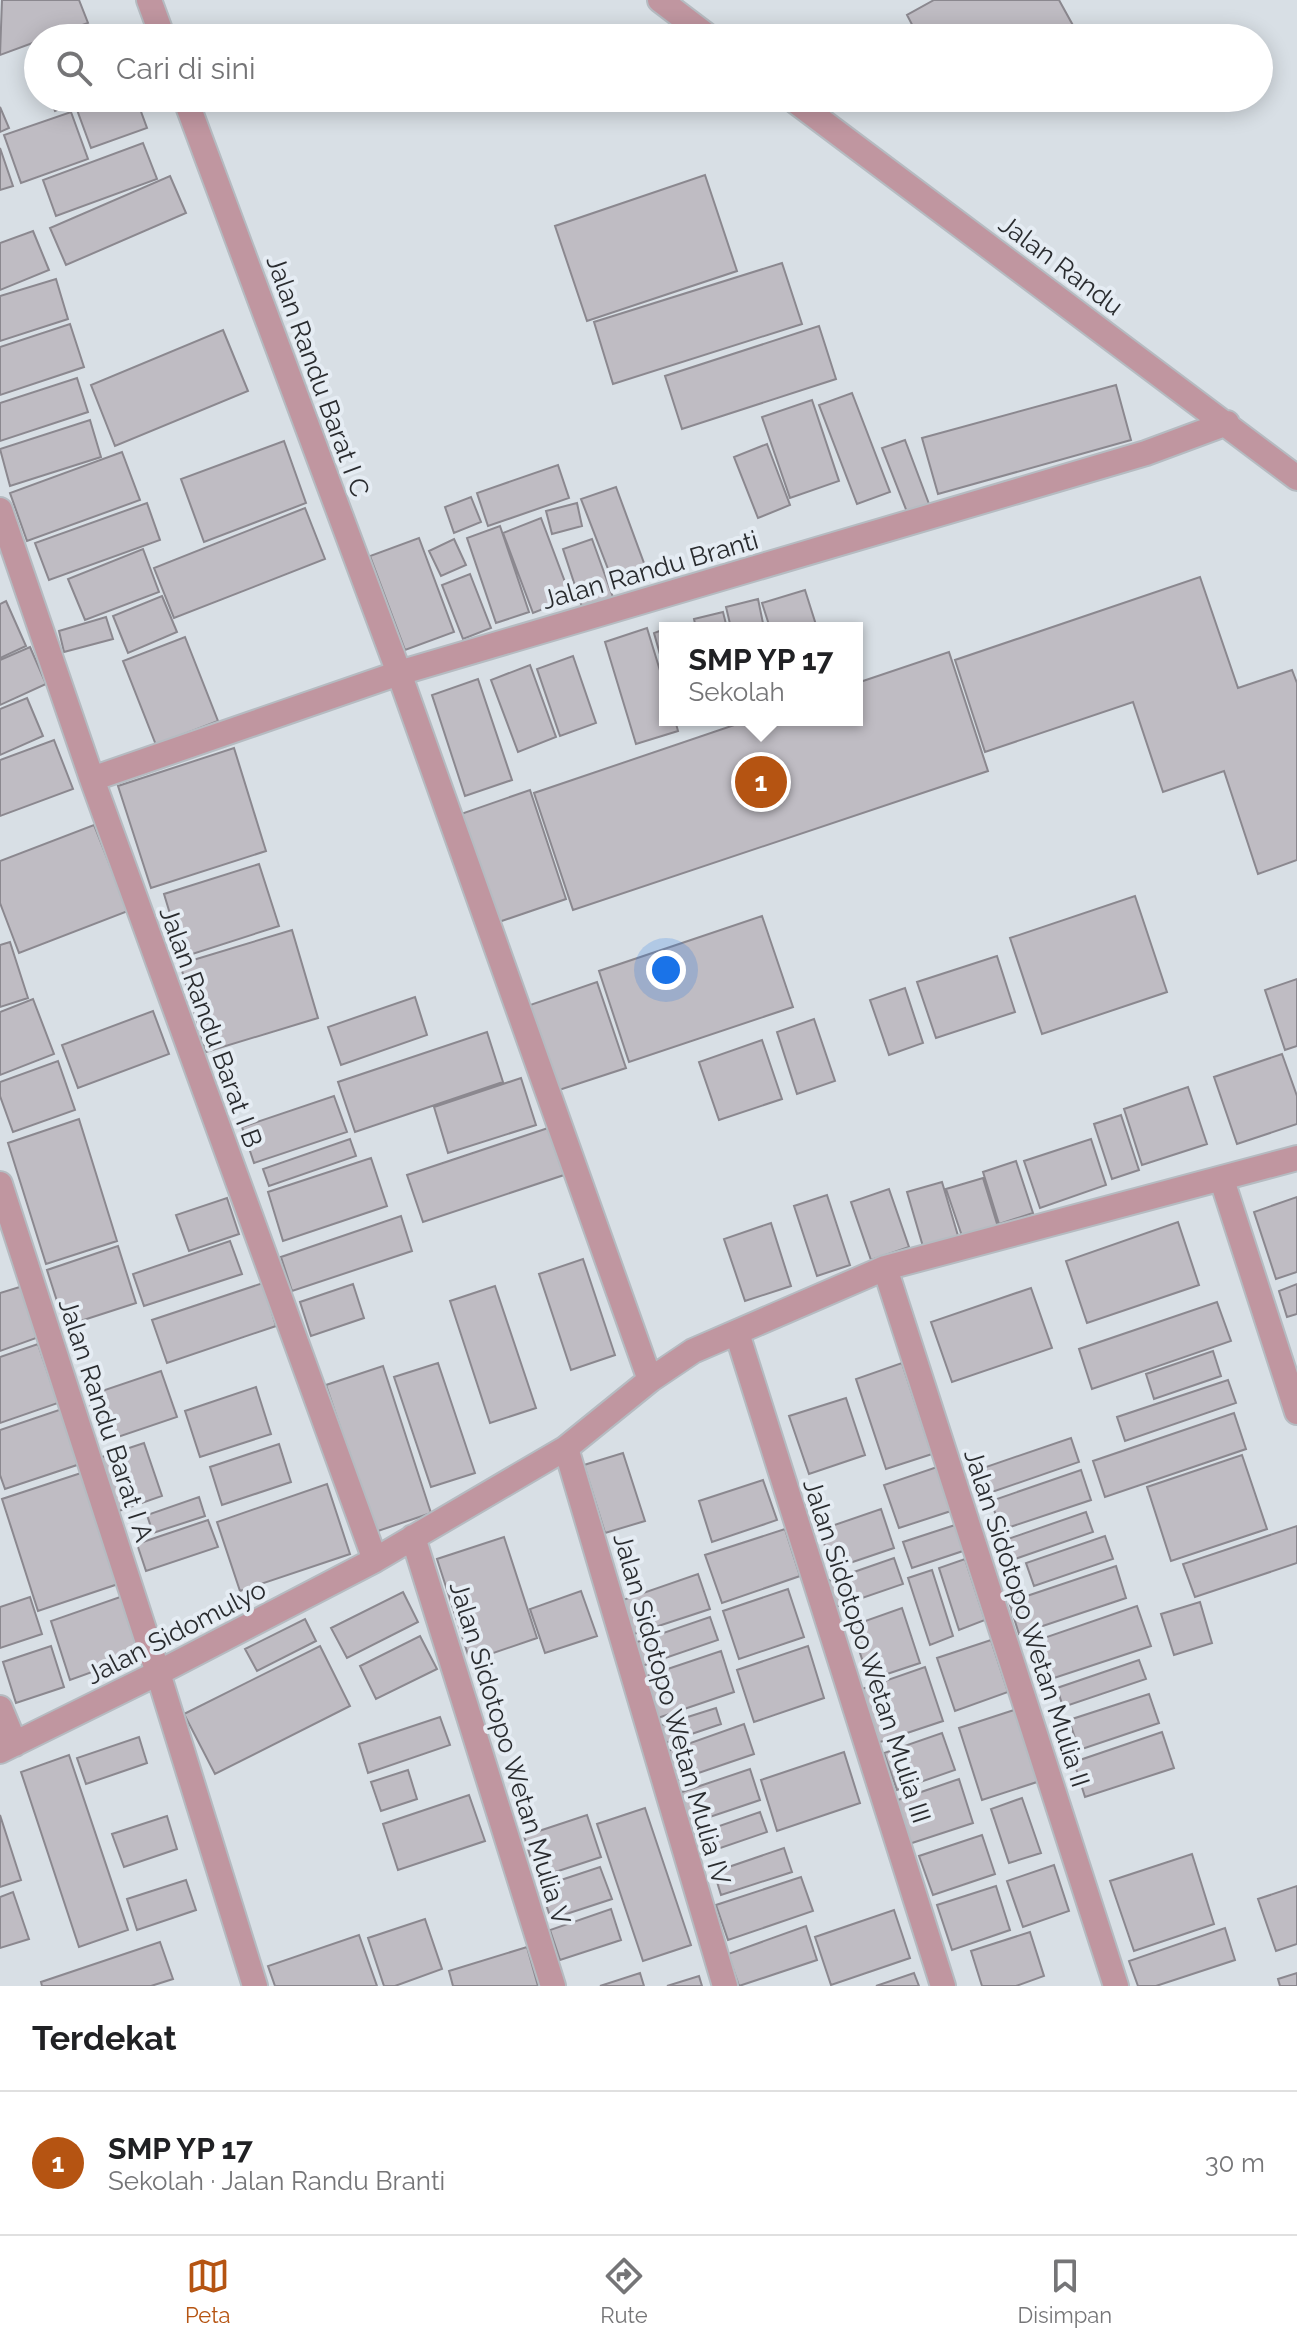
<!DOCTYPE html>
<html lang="id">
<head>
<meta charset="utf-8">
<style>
  :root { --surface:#fff; --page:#f6f6f6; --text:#202124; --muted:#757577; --line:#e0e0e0; --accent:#b55412 }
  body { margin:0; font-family:Raleway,sans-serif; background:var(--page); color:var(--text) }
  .you { position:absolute; left:666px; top:970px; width:28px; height:28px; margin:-20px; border:6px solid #fff; border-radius:50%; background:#1a73e8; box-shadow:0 0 0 12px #1a73e833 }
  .badge { display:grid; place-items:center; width:52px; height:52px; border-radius:50%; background:var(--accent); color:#fff; font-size:26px; font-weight:700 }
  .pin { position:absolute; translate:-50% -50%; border:4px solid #fff; box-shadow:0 2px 8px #0006 }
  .popup { position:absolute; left:659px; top:622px; width:204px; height:104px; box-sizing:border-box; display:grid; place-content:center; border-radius:0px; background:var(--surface); filter:drop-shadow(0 2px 6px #0005); font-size:26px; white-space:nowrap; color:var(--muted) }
  .popup b { font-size:30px; color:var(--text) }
  .popup::after { content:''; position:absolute; left:50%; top:100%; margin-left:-16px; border:16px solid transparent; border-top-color:var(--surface) }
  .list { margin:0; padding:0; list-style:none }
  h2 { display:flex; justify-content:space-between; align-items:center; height:104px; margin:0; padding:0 32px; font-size:34px }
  h2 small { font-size:26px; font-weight:400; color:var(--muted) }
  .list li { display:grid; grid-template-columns:52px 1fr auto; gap:24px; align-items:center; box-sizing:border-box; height:144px; padding:0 32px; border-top:2px solid var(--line) }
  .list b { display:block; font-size:30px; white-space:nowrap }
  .list p { margin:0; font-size:26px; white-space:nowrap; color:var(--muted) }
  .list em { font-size:26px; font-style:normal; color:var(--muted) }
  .icon { flex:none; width:44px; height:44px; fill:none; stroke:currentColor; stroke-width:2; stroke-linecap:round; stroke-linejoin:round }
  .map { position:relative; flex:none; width:1297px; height:1986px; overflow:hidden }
  .search { position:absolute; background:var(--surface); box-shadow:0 4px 20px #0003; left:24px; right:24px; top:24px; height:88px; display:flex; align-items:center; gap:20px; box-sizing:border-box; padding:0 28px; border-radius:44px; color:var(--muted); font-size:30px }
  .sheet { height:248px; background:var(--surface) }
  nav { display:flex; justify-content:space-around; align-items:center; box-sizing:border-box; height:112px; border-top:2px solid var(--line); background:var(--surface); font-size:22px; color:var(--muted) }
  nav a { display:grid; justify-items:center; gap:4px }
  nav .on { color:var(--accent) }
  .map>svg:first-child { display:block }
</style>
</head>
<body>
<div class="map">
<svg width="1297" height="1986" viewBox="0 0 1297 1986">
  <rect width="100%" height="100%" fill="#d8dfe5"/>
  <path fill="#bfbcc3" stroke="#8b888f" stroke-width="2" d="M2,0H79L88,23L46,38H38V41L0,55Z
    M934,0H1059L1075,29L1060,38H919L907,15Z
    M50,98H86L55,111Z
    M102,98H136L147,128L91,148L76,107Z
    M0,107L9,128L0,132Z
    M71,112L88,159L21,183L4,135Z
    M143,143L157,179L56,216L43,180Z
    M0,148L13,186L0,190Z
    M705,175L737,271L587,321L555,226Z
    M170,176L186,213L66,265L50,228Z
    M33,231L49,270L0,290V243Z
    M782,263L802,324L613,384L594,322Z
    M56,279L68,319L0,341V296Z
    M70,324L84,367L0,395V347Z
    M819,326L836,379L682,429L665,376Z
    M223,330L248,391L115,446L91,385Z
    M77,378L88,412L0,441V403Z
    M1116,385L1131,440L938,494L922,438Z
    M852,393L890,492L857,504L819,405Z
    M812,400L839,481L790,498L762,417Z
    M90,420L101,457L10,486L0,449Z
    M905,440L929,504L907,512L882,448Z
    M284,441L306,503L204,542L181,479Z
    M767,444L790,505L758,518L734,457Z
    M122,452L140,500L27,541L10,493Z
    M558,465L569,498L488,526L477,493Z
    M616,487L648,574L615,587L581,499Z
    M471,497L481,522L454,533L445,507Z
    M147,503L160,540L49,580L35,543Z
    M577,503L582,526L552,534L546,511Z
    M305,508L325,559L174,618L154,568Z
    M541,518L571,598L533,613L503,533Z
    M500,526L529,612L496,623L467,538Z
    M419,538L454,632L405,650L370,556Z
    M454,539L466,565L441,576L429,551Z
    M592,539L614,600L583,610L563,549Z
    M143,549L159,592L85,620L68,579Z
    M470,574L491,628L463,639L442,585Z
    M1200,577L1238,688L1292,670L1297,683V860L1258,874L1224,771L1163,792L1133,702L985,752L955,660Z
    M805,590L817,628H770L762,603Z
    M162,596L177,632L128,653L113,616Z
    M758,599L764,628H731L726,607Z
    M6,601L26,646L0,658V604Z
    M723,612L727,628H696L694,619Z
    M106,617L113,639L64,652L59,631Z
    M647,628L665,687V720H675L678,731L636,744L605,642Z
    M665,629V672L654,633Z
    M185,637L218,721L156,745L123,661Z
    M30,647L46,684L0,705V660Z
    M949,652L988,771L573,910L534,793L749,720H857V683Z
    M573,656L596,723L560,736L537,669Z
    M530,665L556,737L518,752L491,680Z
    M478,679L512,780L465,796L432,695Z
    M27,698L43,736L0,755V709Z
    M54,740L73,789L0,816V760Z
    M234,748L266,851L151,888L118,786Z
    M530,790L566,899L493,924L458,815Z
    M94,825L128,911L19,953L0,903V861Z
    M259,864L279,926L183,957L164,894Z
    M1135,896L1167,992L1042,1034L1010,938Z
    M762,916L793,1007L629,1062L599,971Z
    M292,930L318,1018L206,1052L180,964Z
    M10,942L28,998L0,1007V945Z
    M997,956L1015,1012L936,1038L917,982Z
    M1297,979V1046L1285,1050L1265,990Z
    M597,982L626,1068L559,1090L530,1005Z
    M905,988L923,1043L889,1055L870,1000Z
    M415,997L427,1035L341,1065L328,1027Z
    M33,999L54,1054L0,1075V1012Z
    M153,1011L169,1054L78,1088L62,1045Z
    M814,1019L835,1081L797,1094L777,1032Z
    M487,1032L503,1082L355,1132L338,1082Z
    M762,1040L782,1099L719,1120L699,1062Z
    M1282,1054L1297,1096V1124L1237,1144L1214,1077Z
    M58,1061L75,1110L13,1132L0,1096V1082Z
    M521,1078L536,1125L448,1153L434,1107Z
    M1188,1087L1207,1144L1142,1165L1124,1109Z
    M334,1096L347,1132L254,1163L242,1127Z
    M1121,1115L1139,1170L1112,1179L1094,1124Z
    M79,1119L117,1241L46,1264L8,1143Z
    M548,1128L564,1175L423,1222L407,1175Z
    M350,1139L356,1156L269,1186L263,1169Z
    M1091,1139L1106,1185L1040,1208L1024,1161Z
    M371,1158L387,1206L283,1241L268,1192Z
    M1016,1161L1033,1213L999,1224L983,1172Z
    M983,1178L998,1227L963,1239L946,1189Z
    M942,1182L959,1239L924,1250L907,1192Z
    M889,1189L909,1247L871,1260L851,1202Z
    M827,1195L850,1265L817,1276L794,1206Z
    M1297,1197V1272L1276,1279L1254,1212Z
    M227,1198L239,1234L189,1251L176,1215Z
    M401,1216L412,1251L292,1291L281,1257Z
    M1178,1222L1199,1285L1087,1323L1066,1261Z
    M771,1223L791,1286L745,1301L724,1239Z
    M230,1241L242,1274L144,1306L133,1274Z
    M118,1246L136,1303L65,1326L47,1270Z
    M583,1259L615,1355L571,1370L539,1274Z
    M263,1283L276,1326L167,1363L152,1320Z
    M353,1284L364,1318L311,1336L300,1302Z
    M1297,1284V1314L1287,1317L1279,1291Z
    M23,1286L39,1337L0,1351V1293Z
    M495,1286L536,1408L490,1423L450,1301Z
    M1031,1288L1052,1348L952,1382L931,1322Z
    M1217,1302L1231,1341L1092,1389L1079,1349Z
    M38,1344L58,1403L0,1423V1357Z
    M1213,1351L1221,1376L1154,1399L1146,1374Z
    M438,1363L475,1473L431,1487L394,1377Z
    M902,1363L932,1454L886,1469L856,1379Z
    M383,1366L431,1513L375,1532L326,1385Z
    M161,1371L177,1417L103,1442L87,1396Z
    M1228,1380L1236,1403L1125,1441L1117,1417Z
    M256,1387L271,1434L200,1457L185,1411Z
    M846,1398L865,1455L809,1474L789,1416Z
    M62,1409L80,1464L5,1489L0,1475V1430Z
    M1234,1413L1246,1449L1105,1497L1093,1461Z
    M1071,1438L1079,1462L992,1492L983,1468Z
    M144,1443L162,1496L116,1512L99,1458Z
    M279,1444L291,1482L222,1505L210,1467Z
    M623,1453L645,1521L605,1533L584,1465Z
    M1242,1455L1267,1529L1171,1561L1147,1487Z
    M940,1466L954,1510L899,1528L884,1485Z
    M1081,1470L1091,1500L1001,1530L991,1501Z
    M84,1472L121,1583L38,1611L2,1499Z
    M763,1480L777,1520L712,1542L699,1501Z
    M327,1484L350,1554L240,1591L217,1522Z
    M199,1497L205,1516L153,1533L147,1515Z
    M881,1509L894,1548L832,1569L820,1530Z
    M1086,1512L1093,1532L1012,1560L1005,1540Z
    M208,1520L218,1547L146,1571L137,1544Z
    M958,1524L966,1550L912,1568L903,1542Z
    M1297,1526V1563L1195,1597L1183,1564Z
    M785,1529L800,1576L722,1603L705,1555Z
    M1105,1536L1113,1559L1034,1586L1026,1563Z
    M504,1537L537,1638L470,1661L437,1559Z
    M894,1558L903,1584L836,1607L828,1581Z
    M965,1559L985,1620L959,1630L939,1568Z
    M1116,1566L1126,1598L1019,1634L1009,1602Z
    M932,1570L953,1636L930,1645L908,1578Z
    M698,1574L710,1609L628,1636L617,1602Z
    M788,1589L804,1637L739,1659L723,1611Z
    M581,1591L597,1636L545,1653L530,1609Z
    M403,1592L418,1622L347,1658L331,1628Z
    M123,1596L142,1654L70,1680L51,1621Z
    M30,1597L42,1634L0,1648V1607Z
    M1200,1602L1212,1643L1174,1655L1161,1614Z
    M1137,1606L1151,1646L1051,1679L1038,1640Z
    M902,1608L920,1663L869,1680L851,1626Z
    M710,1617L718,1640L639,1667L631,1644Z
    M305,1619L316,1641L257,1671L245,1649Z
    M420,1636L437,1669L376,1699L360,1666Z
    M991,1640L1008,1692L955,1711L937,1658Z
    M51,1646L64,1687L16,1703L3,1662Z
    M320,1646L350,1706L215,1774L184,1714Z
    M808,1646L824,1698L754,1722L737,1670Z
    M721,1651L734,1692L655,1719L641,1678Z
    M1139,1660L1146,1679L1063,1707L1057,1688Z
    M925,1667L943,1721L874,1744L856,1691Z
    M1149,1694L1159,1723L1079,1750L1069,1720Z
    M716,1708L721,1724L662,1744L656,1727Z
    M1017,1709L1040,1781L982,1800L959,1728Z
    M440,1717L450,1745L368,1773L359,1744Z
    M744,1724L754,1754L675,1781L665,1752Z
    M1162,1732L1174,1768L1085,1797L1074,1762Z
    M942,1733L955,1770L897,1790L884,1753Z
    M139,1737L147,1763L86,1784L77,1758Z
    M844,1752L860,1803L777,1831L761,1780Z
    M69,1755L128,1930L79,1947L21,1772Z
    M750,1769L760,1800L689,1824L679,1793Z
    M408,1770L417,1799L381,1811L371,1782Z
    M959,1779L973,1823L906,1845L892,1802Z
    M469,1795L485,1841L398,1870L383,1824Z
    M1022,1798L1041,1853L1009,1863L991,1809Z
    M645,1808L691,1945L643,1961L597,1824Z
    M760,1812L767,1832L697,1856L690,1836Z
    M0,1815L21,1880L0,1887Z
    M587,1815L601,1857L537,1878L524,1836Z
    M167,1816L177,1849L124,1867L112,1834Z
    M982,1835L995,1874L933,1895L919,1856Z
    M784,1848L792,1872L721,1895L714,1872Z
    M1192,1854L1214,1924L1134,1951L1110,1881Z
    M1054,1865L1069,1911L1023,1927L1007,1881Z
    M600,1867L612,1899L551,1919L540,1887Z
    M801,1877L813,1911L728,1940L716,1905Z
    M186,1880L196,1910L137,1930L127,1899Z
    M996,1886L1010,1930L952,1950L937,1905Z
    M1297,1886V1944L1276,1951L1258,1899Z
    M13,1892L29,1939L0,1948V1897Z
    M611,1909L621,1940L560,1960L550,1930Z
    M894,1910L910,1958L831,1985L815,1937Z
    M425,1919L442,1969L395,1986H384L368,1938Z
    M806,1926L817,1960L739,1986L728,1954Z
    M1225,1928L1235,1960L1156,1986H1138L1129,1961Z
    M1030,1932L1044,1976L1016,1986H982L971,1951Z
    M359,1935L377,1986H275L268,1966Z
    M160,1942L173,1979L151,1986H42L41,1982Z
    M527,1947L538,1986H453L449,1971Z
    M640,1973L644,1986H600Z
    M914,1973L919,1986H876Z
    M1297,1973V1986H1280L1278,1979Z
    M699,1976L702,1986H667Z"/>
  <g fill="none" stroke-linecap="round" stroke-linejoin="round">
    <defs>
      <path id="minor" d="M149,0L163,38
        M660,0L710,38
        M185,98L399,673L650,1380
        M791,98L1297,478
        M0,510L92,779L375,1560
        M92,779L399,673L1146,453L1227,423
        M1222,1180L1297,1412
        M0,1184L158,1673L255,1986
        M885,1268L1116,1986
        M737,1333L943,1986
        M566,1448L725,1986
        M413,1537L553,1986
        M0,1708L15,1744
        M0,1751L158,1673L375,1560L566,1448L650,1380L693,1351L885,1268L1297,1158"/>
    </defs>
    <use href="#minor" stroke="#b5bbc1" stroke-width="28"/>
    <use href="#minor" stroke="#c096a0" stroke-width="24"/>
  </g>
  <g text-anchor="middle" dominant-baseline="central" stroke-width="8" stroke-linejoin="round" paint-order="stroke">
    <g font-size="26" fill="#2a2c2f" stroke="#e5ecf3">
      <text transform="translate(1061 265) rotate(37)">Jalan Randu</text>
      <text transform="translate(318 376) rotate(70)">Jalan Randu Barat I C</text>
      <text transform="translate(650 570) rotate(-16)">Jalan Randu Branti</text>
      <text transform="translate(211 1027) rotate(70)">Jalan Randu Barat I B</text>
      <text transform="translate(106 1420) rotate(72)">Jalan Randu Barat I A</text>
      <text transform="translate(1027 1618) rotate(72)">Jalan Sidotopo Wetan Mulia II</text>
      <text transform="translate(176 1632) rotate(-27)">Jalan Sidomulyo</text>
      <text transform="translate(867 1651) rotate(72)">Jalan Sidotopo Wetan Mulia III</text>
      <text transform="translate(672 1709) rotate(74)">Jalan Sidotopo Wetan Mulia IV</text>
      <text transform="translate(510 1753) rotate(73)">Jalan Sidotopo Wetan Mulia V</text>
    </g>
  </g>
</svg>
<div class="you"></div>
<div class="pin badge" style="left:761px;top:782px">1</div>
<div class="popup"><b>SMP YP 17</b>Sekolah</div>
<div class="search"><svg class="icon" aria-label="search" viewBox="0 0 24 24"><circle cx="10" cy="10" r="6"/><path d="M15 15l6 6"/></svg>Cari di sini</div>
</div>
<section class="sheet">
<h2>Terdekat<small></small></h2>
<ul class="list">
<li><span class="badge">1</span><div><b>SMP YP 17</b><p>Sekolah · Jalan Randu Branti</p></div><em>30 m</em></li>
</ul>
</section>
<nav>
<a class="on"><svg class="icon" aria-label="map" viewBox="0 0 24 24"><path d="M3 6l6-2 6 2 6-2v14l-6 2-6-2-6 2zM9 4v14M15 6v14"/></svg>Peta</a>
<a><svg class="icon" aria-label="directions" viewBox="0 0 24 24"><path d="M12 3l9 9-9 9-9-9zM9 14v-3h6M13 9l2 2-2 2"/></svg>Rute</a>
<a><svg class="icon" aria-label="saved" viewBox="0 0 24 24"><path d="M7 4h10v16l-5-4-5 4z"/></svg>Disimpan</a>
</nav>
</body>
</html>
